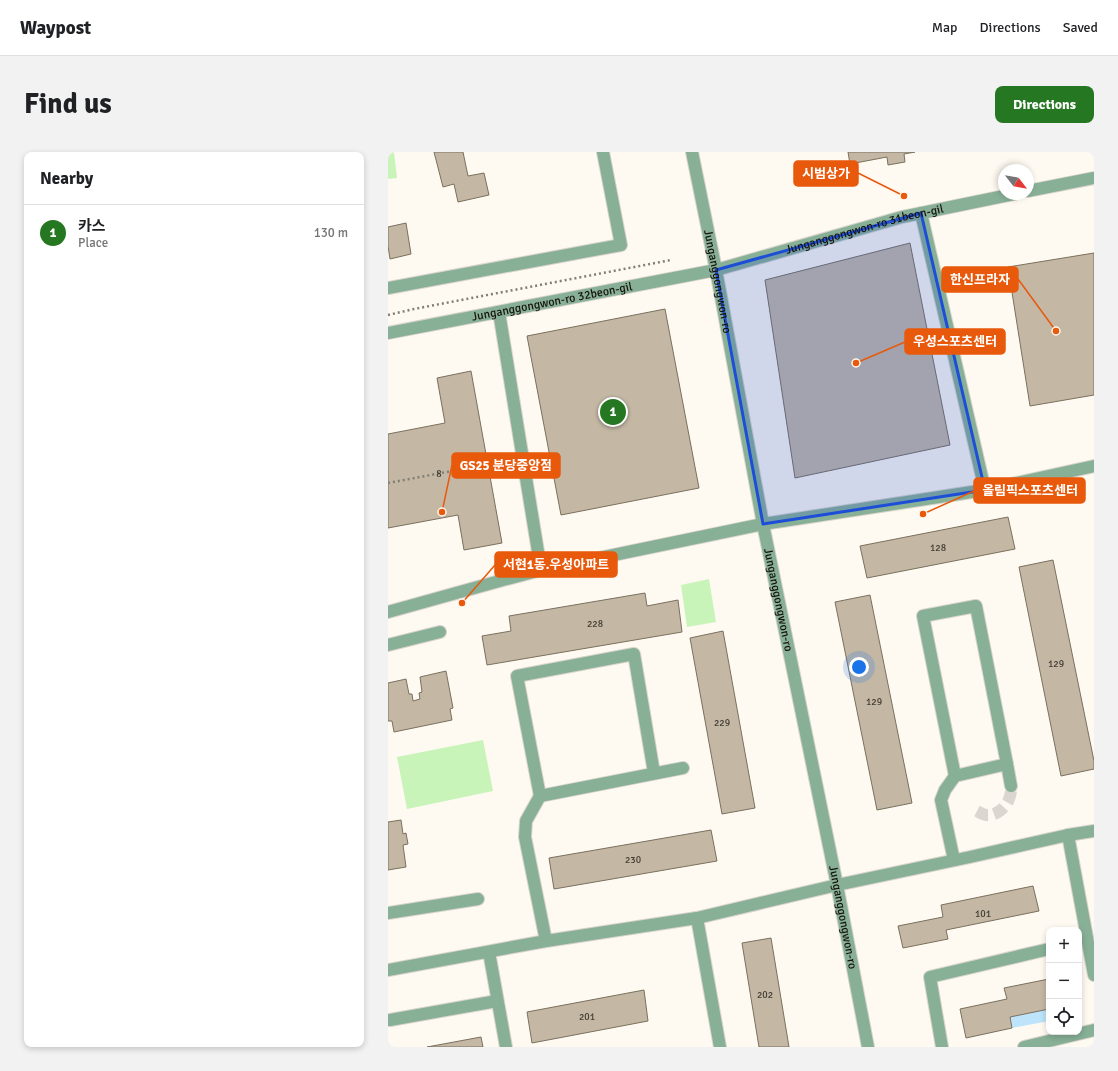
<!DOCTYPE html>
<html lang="en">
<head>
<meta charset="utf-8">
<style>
  :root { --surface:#fff; --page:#f2f2f2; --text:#202124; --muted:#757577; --line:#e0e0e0; --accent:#257721 }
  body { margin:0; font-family:Signika,"Noto Sans KR",sans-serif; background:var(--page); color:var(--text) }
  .controls { position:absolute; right:12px; bottom:12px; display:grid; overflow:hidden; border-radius:8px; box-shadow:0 2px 6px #0003 }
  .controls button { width:36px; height:36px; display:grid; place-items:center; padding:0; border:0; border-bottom:1px solid var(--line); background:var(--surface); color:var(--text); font:20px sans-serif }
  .compass { position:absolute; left:610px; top:12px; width:36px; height:36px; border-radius:50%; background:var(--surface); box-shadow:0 2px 6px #0003; rotate:121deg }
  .you { position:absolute; left:471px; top:515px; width:14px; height:14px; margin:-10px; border:3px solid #fff; border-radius:50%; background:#1a73e8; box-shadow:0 0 0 6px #1a73e833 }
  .badge { display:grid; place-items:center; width:26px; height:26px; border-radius:50%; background:var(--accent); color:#fff; font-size:13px; font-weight:700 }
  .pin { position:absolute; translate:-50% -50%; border:2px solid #fff; box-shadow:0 1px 4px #0006 }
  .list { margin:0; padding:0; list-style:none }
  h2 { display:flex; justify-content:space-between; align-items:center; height:52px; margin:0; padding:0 16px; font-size:17px }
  h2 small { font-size:13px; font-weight:400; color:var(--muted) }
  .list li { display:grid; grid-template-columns:26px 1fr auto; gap:12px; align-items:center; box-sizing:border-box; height:56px; padding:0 16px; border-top:1px solid var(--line) }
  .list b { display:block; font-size:15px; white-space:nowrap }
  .list p { margin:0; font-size:13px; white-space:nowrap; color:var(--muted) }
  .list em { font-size:13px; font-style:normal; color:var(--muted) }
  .icon { flex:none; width:22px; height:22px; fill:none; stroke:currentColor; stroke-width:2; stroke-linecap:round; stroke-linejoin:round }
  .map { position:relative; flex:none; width:706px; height:895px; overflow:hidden; border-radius:8px }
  header { display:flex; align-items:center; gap:24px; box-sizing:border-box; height:56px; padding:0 20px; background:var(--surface); border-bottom:1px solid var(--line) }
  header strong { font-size:19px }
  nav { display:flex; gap:22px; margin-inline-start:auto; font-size:14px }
  .intro { display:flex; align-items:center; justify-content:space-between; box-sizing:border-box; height:96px; padding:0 24px }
  h1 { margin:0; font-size:28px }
  .button { padding:10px 18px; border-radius:8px; background:var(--accent); color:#fff; font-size:14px; font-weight:700 }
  main { display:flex; gap:24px; padding:0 24px }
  aside { flex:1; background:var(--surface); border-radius:8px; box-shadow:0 2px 6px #0003 }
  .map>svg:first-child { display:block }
</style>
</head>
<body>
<header>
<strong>Waypost</strong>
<nav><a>Map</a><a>Directions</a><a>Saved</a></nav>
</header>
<div class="intro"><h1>Find us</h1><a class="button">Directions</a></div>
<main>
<aside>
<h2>Nearby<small></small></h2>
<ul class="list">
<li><span class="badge">1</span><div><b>카스</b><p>Place</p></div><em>130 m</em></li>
</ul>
</aside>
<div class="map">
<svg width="706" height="895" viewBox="0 0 706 895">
  <rect width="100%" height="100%" fill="#fef9f1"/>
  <path fill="#c9f4b9" d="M0,0H6L9,26L0,27Z
    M321,427L328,470L299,475L293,433Z
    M95,588L105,639L19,657L9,605Z"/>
  <path fill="#bde4fa" d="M661,857V869L624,876L622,865Z"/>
  <path fill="#c4b8a5" stroke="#7a705e" d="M46,0H75L80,24L96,21L101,43L70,50L66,32L55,35Z
    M460,0H527L516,2L517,10L500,13L499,5L462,12Z
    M18,71L23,102L2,107L0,94V75Z
    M522,91L562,293L407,326L377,128Z
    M706,101V243L642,254L620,115Z
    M277,157L311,336L173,363L139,184Z
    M83,219L114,391L76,398L70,363L0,376V282L57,271L49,226Z
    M620,365L627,397L479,426L472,394Z
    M665,408L706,609V617L673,624L631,415Z
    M257,441L259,454L290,448L294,480L99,513L94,484L123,479L121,464Z
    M482,443L524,651L489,658L447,450Z
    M335,479L367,656L334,662L302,486Z
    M58,519L65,556L62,557L64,568L6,580L4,569H0V531L18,527L21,542H24L25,549L32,547L31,541L34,540L32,525Z
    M13,668L15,682L18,681L20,692L15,693L18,715L0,718V670Z
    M323,678L329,709L166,737L161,706Z
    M645,734L651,759L558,778L560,787L515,796L510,774L555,765L553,753Z
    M383,786L401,895H371L354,791Z
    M661,827V857L622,865L624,876L578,886L572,857L619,847L616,836Z
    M256,838L260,869L144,891L139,860Z
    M93,885L95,895H39Z"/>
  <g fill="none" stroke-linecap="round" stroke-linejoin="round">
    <path stroke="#dbd6cf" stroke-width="12" stroke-dasharray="12 6" stroke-linecap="butt" d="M589,659C593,661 597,664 602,663C611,662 620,653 622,644C623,641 623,638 623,634"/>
    <defs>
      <g id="minor">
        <path id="s1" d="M304,0L328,118L375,372L449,733L480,895"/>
        <path d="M640,39L706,26"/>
        <path d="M533,61L597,338"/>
        <path d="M0,136L233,93L215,0"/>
        <path d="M111,160L153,418"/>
        <path id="s2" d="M0,181L328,118L514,65L626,42"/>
        <path d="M0,460L115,428L153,418L375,372L597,338L706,314"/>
        <path d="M0,493L52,480"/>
        <path d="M619,612L623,634"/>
        <path d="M152,644L129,524L246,502L266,621"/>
        <path d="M680,683L706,823"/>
        <path d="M566,708L553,648L557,638L567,624L619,612L588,454L535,464L567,624"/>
        <path d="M0,761L90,747"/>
        <path d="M309,766L332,895"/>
        <path d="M158,789L137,685L138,669L152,644L295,616"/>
        <path d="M101,800L118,895"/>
        <path d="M0,818L158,789L309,766L449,733L582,705L680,683L706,679"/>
        <path d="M2,868L109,849"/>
        <path d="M554,895L542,825L661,797"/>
        <path d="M636,895L706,878"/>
      </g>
    </defs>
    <use href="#minor" stroke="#d9d4cc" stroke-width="14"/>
    <path stroke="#827e76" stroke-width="2.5" stroke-dasharray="2 3" stroke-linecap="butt" d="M0,163L26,157L283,108
      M0,331L117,309"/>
    <use href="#minor" stroke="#87b097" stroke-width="12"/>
  </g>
  <path fill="#1d4ed8" fill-opacity="0.2" stroke="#1d4ed8" stroke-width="3" stroke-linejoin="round" d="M533,61L597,338L375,372L328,118Z"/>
  <g text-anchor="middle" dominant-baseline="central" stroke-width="3" stroke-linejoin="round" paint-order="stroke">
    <g font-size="10" fill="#423c32">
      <text x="51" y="322">8</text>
      <text x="550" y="396">128</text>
      <text x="207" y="472">228</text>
      <text x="668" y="512">129</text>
      <text x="486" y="550">129</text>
      <text x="334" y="571">229</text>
      <text x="245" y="708">230</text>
      <text x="595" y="762">101</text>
      <text x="377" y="843">202</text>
      <text x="199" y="865">201</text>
    </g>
    <g font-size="12" fill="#17130c" stroke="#fef9f1">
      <text stroke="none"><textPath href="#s2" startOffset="488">Junganggongwon-ro 31beon-gil</textPath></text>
      <text stroke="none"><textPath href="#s1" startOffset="132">Junganggongwon-ro</textPath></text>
      <text stroke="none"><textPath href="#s2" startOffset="167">Junganggongwon-ro 32beon-gil</textPath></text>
      <text stroke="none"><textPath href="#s1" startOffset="456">Junganggongwon-ro</textPath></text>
      <text stroke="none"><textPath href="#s1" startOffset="780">Junganggongwon-ro</textPath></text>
    </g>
  </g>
  <path fill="none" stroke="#e8590c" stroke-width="1.5" d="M516 44L470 21M668 179L630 127M468 211L517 190M54 360L64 313M535 362L586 339M74 451L107 413"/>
  <g fill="#e8590c" stroke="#fef9f1" stroke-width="1.5">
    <circle cx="516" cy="44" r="4"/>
    <circle cx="668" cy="179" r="4"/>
    <circle cx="468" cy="211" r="4"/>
    <circle cx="54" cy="360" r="4"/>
    <circle cx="535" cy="362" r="4"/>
    <circle cx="74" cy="451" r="4"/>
  </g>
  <g fill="#e8590c" stroke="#e8590c" stroke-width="1.5">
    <rect x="406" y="9" width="64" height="25" rx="4"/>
    <rect x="554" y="115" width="76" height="25" rx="4"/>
    <rect x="517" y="177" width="100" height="25" rx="4"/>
    <rect x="64" y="301" width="108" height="25" rx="4"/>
    <rect x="586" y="326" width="111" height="25" rx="4"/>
    <rect x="107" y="400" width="122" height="25" rx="4"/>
  </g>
  <g font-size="13" text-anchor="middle" font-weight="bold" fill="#fff">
    <text x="438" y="26">시범상가</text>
    <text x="592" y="132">한신프라자</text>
    <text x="567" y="194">우성스포츠센터</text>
    <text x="118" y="318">GS25 분당중앙점</text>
    <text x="642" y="343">올림픽스포츠센터</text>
    <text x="168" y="417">서현1동.우성아파트</text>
  </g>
</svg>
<div class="controls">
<button>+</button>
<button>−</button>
<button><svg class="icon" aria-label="locate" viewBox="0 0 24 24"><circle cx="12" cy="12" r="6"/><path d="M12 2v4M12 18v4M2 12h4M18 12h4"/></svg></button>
</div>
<svg class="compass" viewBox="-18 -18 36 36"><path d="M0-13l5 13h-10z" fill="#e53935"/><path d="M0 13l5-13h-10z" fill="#757577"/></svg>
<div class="you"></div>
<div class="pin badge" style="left:225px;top:260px">1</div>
</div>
</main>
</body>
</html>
